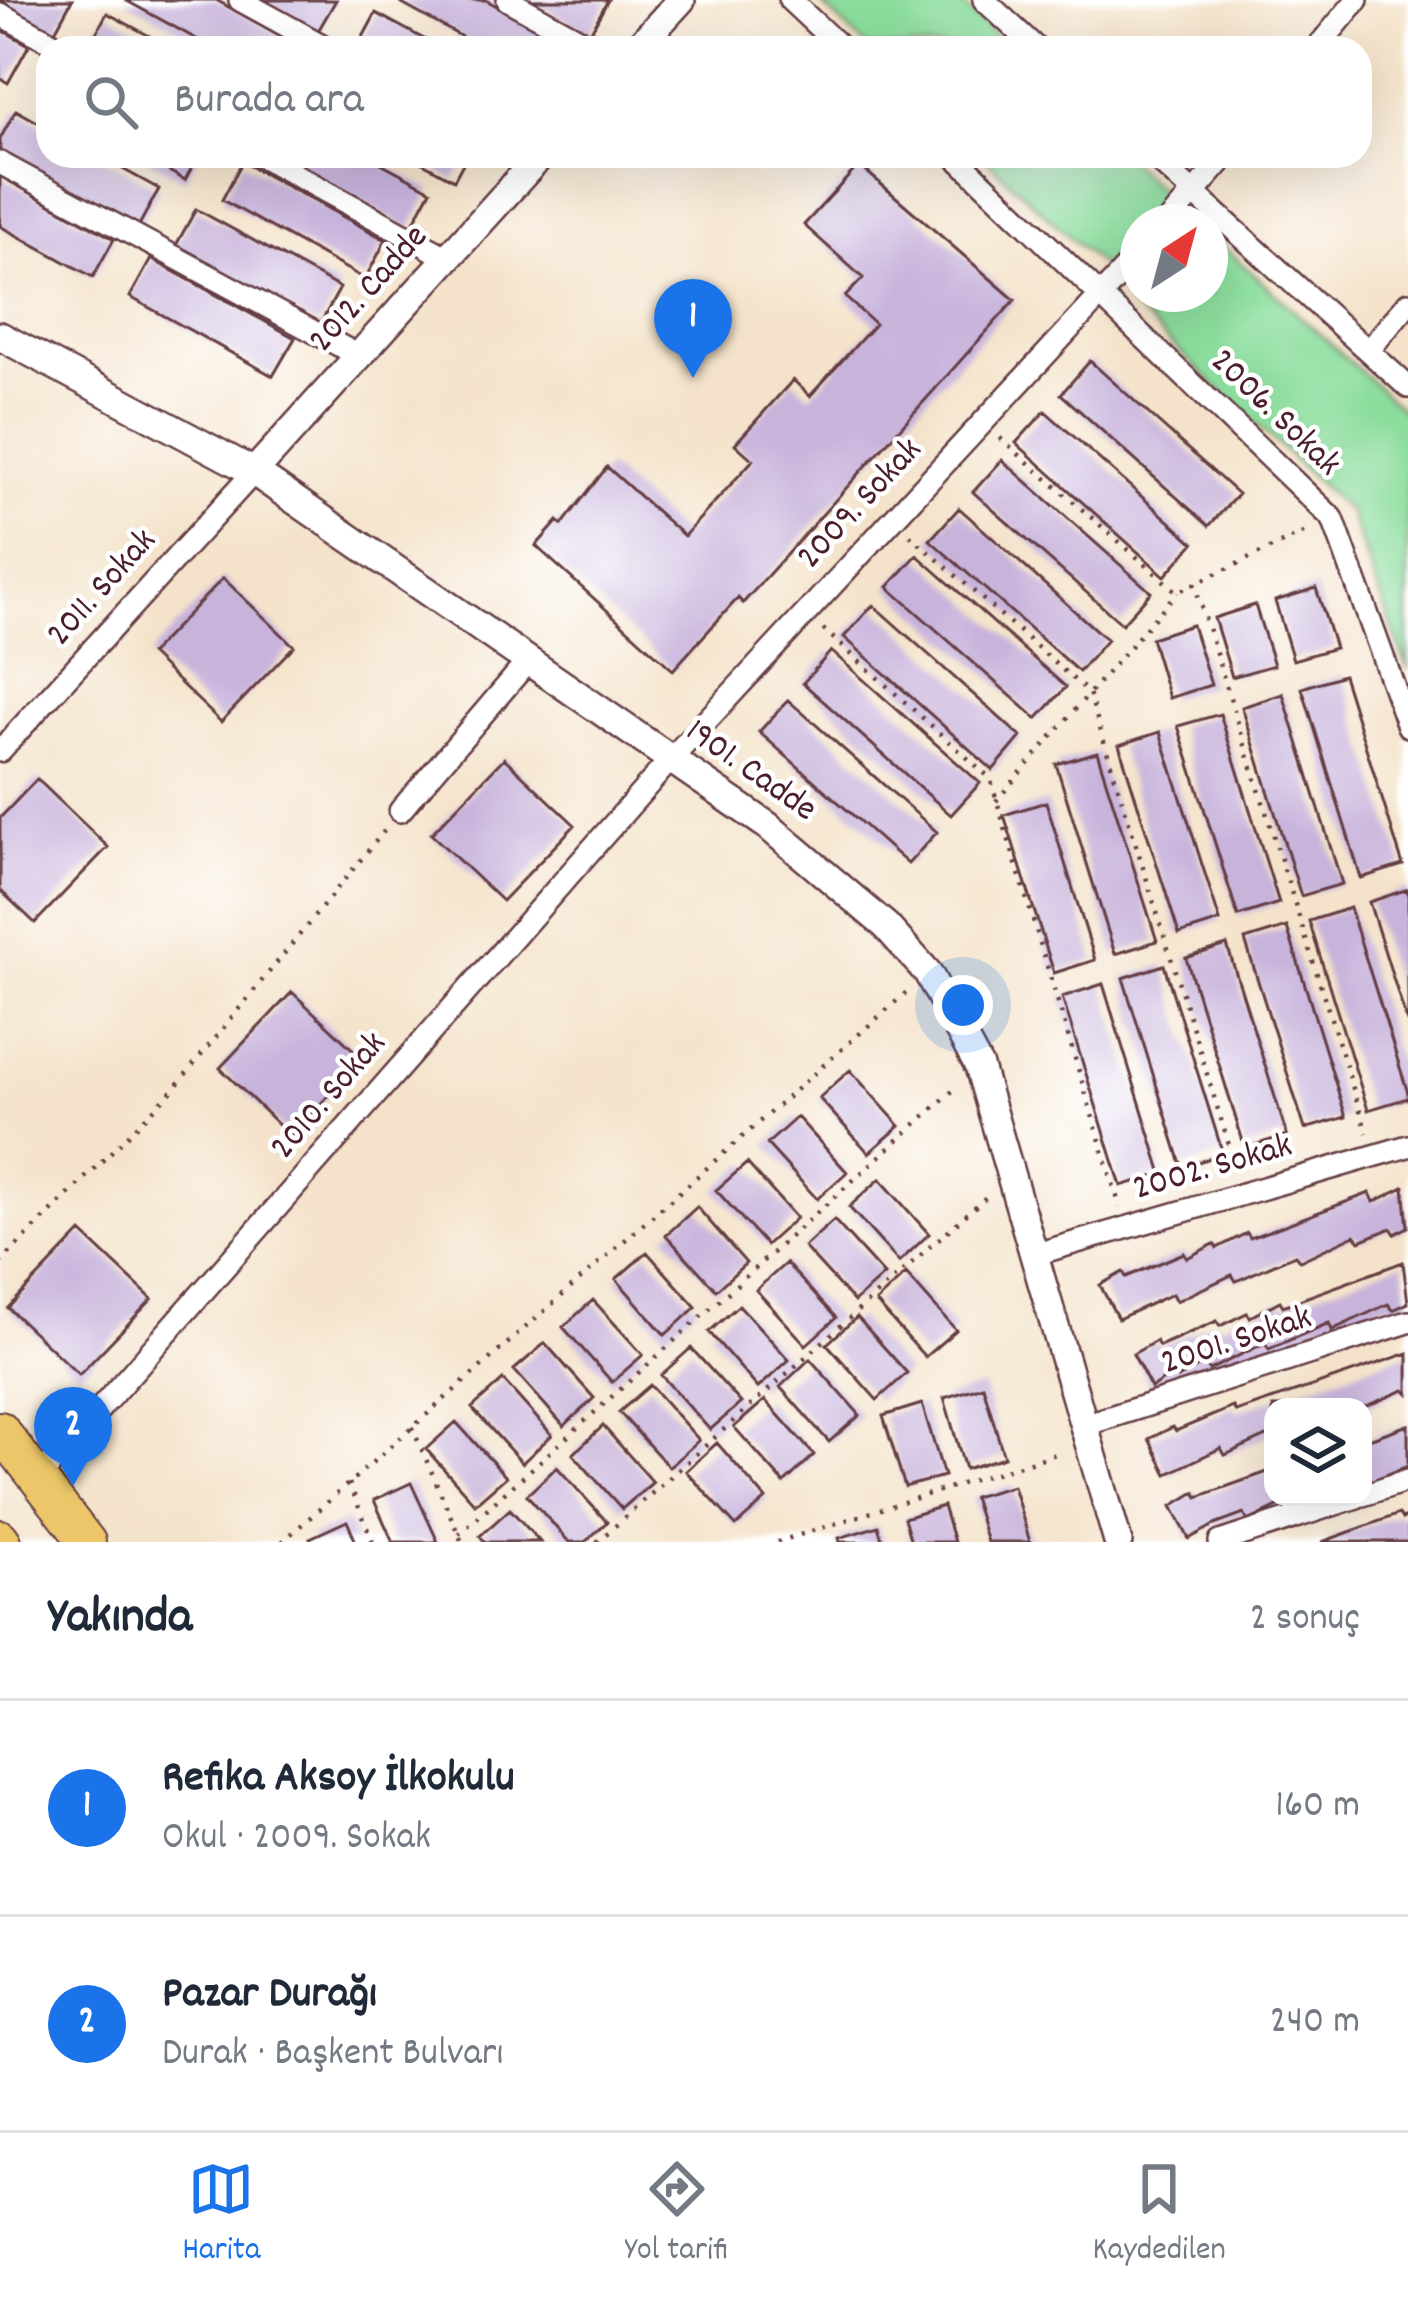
<!DOCTYPE html>
<html lang="tr">
<head>
<meta charset="utf-8">
<style>
  :root { --surface:#fff; --page:#f2f2f3; --text:#1f2937; --muted:#747a83; --line:#e0e1e3; --accent:#1a73e8 }
  body { margin:0; font-family:Dekko,sans-serif; background:var(--page); color:var(--text) }
  .controls { position:absolute; right:36px; bottom:36px; display:grid; overflow:hidden; border-radius:24px; box-shadow:0 12px 48px #0002 }
  .controls button { width:108px; height:108px; display:grid; place-items:center; padding:0; border:0; border-bottom:3px solid var(--line); background:var(--surface); color:var(--text); font:60px sans-serif }
  .compass { position:absolute; left:1120px; top:204px; width:108px; height:108px; border-radius:50%; background:var(--surface); box-shadow:0 12px 48px #0002; rotate:36deg }
  .you { position:absolute; left:963px; top:1005px; width:42px; height:42px; margin:-30px; border:9px solid #fff; border-radius:50%; background:#1a73e8; box-shadow:0 0 0 18px #1a73e833 }
  .badge { display:grid; place-items:center; width:78px; height:78px; border-radius:50%; background:var(--accent); color:#fff; font-size:39px; font-weight:700 }
  .pin { position:absolute; translate:-50% -99px; filter:drop-shadow(0 3px 6px #0008) }
  .pin::after { content:''; position:absolute; top:63px; width:42px; height:36px; background:inherit; clip-path:polygon(0 0,100% 0,50% 100%) }
  .list { margin:0; padding:0; list-style:none }
  h2 { display:flex; justify-content:space-between; align-items:center; height:156px; margin:0; padding:0 48px; font-size:51px }
  h2 small { font-size:39px; font-weight:400; color:var(--muted) }
  .list li { display:grid; grid-template-columns:78px 1fr auto; gap:36px; align-items:center; box-sizing:border-box; height:216px; padding:0 48px; border-top:3px solid var(--line) }
  .list b { display:block; font-size:45px; white-space:nowrap }
  .list p { margin:0; font-size:39px; white-space:nowrap; color:var(--muted) }
  .list em { font-size:39px; font-style:normal; color:var(--muted) }
  .icon { flex:none; width:66px; height:66px; fill:none; stroke:currentColor; stroke-width:2; stroke-linecap:round; stroke-linejoin:round }
  .map { position:relative; flex:none; width:1408px; height:1542px; overflow:hidden }
  .search { position:absolute; background:var(--surface); box-shadow:0 12px 48px #0002; left:36px; right:36px; top:36px; height:132px; display:flex; align-items:center; gap:30px; box-sizing:border-box; padding:0 42px; border-radius:36px; color:var(--muted); font-size:45px }
  .sheet { height:588px; background:var(--surface) }
  nav { display:flex; justify-content:space-around; align-items:center; box-sizing:border-box; height:168px; border-top:3px solid var(--line); background:var(--surface); font-size:33px; color:var(--muted) }
  nav a { display:grid; justify-items:center; gap:6px }
  nav .on { color:var(--accent) }
  .map>svg:first-child { display:block }
</style>
</head>
<body>
<div class="map">
<svg width="1408" height="1542" viewBox="0 0 1408 1542">
  <rect width="100%" height="100%" fill="#fff"/>
  <filter id="ink" filterUnits="userSpaceOnUse"><feTurbulence type="fractalNoise" baseFrequency=".00833" numOctaves="2"/><feDisplacementMap in="SourceGraphic" scale="24" xChannelSelector="R" yChannelSelector="G"/><feConvolveMatrix kernelMatrix="1 2 1 2 8 2 1 2 1" color-interpolation-filters="sRGB"/></filter>
  <filter id="wash" filterUnits="userSpaceOnUse"><feTurbulence type="fractalNoise" baseFrequency=".004" numOctaves="4" result="noise"/><feDisplacementMap in="SourceGraphic" scale="48" xChannelSelector="R" yChannelSelector="G"/><feGaussianBlur stdDeviation="2.7" result="paint"/><feColorMatrix in="noise" values="0 0 0 0 0 0 0 0 0 0 0 0 0 0 0 0 0 1.4 0 .05"/><feComposite in="paint" operator="in"/></filter>
  <g filter="url(#wash)">
    <rect width="100%" height="100%" fill="#f4e3ca"/>
    <path fill="#8bdd9d" stroke="#6a7e64" stroke-width="3" d="M817,0H957L1009,48H868Z
      M983,156H1124L1168,198L1146,222H1138V231L1103,268Z
      M1210,234L1408,415V670L1349,512L1127,302L1138,290L1210,294Z"/>
    <g id="blocks">
      <path fill="#c8b3db" d="M0,0H72L54,33Z
        M125,0H216L294,43L292,48H213Z
        M261,0H336L318,31Z
        M404,0H486L566,44L482,48L402,4Z
        M530,0H608L590,33Z
        M107,13L155,39L171,48H88Z
        M376,13L424,39L440,48H357Z
        M0,29L29,45L8,83L0,78Z
        M16,110L48,128V156H99L159,189L138,227L0,151V139Z
        M142,156H198L185,180Z
        M277,156H368L431,190L410,229Z
        M410,156H467L454,180Z
        M242,162L386,240L365,279L222,200Z
        M859,165L1015,300L743,603L738,598L673,670L536,546L558,521L562,525L607,467L684,536L753,460L735,444L793,380L810,396L875,324L845,297L863,278L804,225Z
        M0,176L114,239L93,277L0,226Z
        M196,209L340,288L319,326L175,247Z
        M151,259L295,338L273,376L130,297Z
        M1090,361L1238,494L1209,526L1061,394Z
        M1045,411L1194,543L1165,576L1016,443Z
        M1002,460L1151,592L1122,624L973,492Z
        M959,508L1107,640L1079,672L930,540Z
        M917,555L1066,687L1037,719L888,587Z
        M223,578L294,646L221,722L150,654Z
        M1316,588L1335,648L1293,660L1275,601Z
        M873,605L1021,737L993,770L844,637Z
        M1255,605L1274,665L1232,677L1214,618Z
        M1192,625L1211,685L1169,698L1151,638Z
        M831,651L980,783L951,815L803,683Z
        M1343,675L1403,865L1361,878L1302,688Z
        M1283,694L1342,884L1301,896L1242,707Z
        M788,700L937,832L908,864L759,732Z
        M1220,714L1279,903L1238,916L1178,726Z
        M1160,732L1220,921L1179,934L1119,745Z
        M1097,752L1157,941L1115,954L1056,764Z
        M504,758L575,825L502,901L431,834Z
        M37,779L108,847L35,923L0,890V818Z
        M1046,802L1095,960L1054,973L1004,815Z
        M1408,889V1022H1407L1369,902Z
        M1350,908L1408,1093V1098L1368,1110L1309,921Z
        M1287,927L1346,1117L1305,1129L1245,940Z
        M1227,945L1287,1135L1245,1148L1186,958Z
        M1164,965L1223,1154L1182,1167L1123,978Z
        M1103,984L1162,1174L1121,1186L1062,997Z
        M292,992L363,1059L290,1136L220,1068Z
        M850,1070L900,1126L869,1153L819,1098Z
        M797,1117L847,1172L817,1199L767,1144Z
        M747,1163L796,1218L766,1245L716,1190Z
        M880,1179L929,1234L899,1262L849,1207Z
        M1404,1187L1408,1227L1395,1234L1391,1228L1360,1241L1355,1235L1300,1261L1295,1255L1236,1281L1232,1275L1176,1301L1172,1294L1118,1319L1100,1285L1123,1272L1126,1277L1184,1253L1187,1258L1214,1244L1217,1248L1247,1233L1250,1238L1370,1193L1374,1202Z
        M697,1207L746,1263L716,1290L666,1235Z
        M834,1220L884,1275L854,1302L804,1247Z
        M81,1232L152,1299L79,1375L8,1308Z
        M647,1252L696,1307L665,1335L616,1279Z
        M1403,1262L1408,1303L1393,1310L1388,1304L1332,1330L1329,1323L1269,1349L1265,1343L1209,1370L1205,1363L1178,1378L1175,1373L1151,1388L1133,1354L1156,1341L1159,1346L1217,1321L1220,1326L1247,1313L1250,1317L1280,1301L1283,1306Z
        M786,1263L836,1318L806,1345L756,1290Z
        M906,1274L956,1330L925,1357L876,1302Z
        M593,1300L643,1355L612,1382L563,1327Z
        M739,1305L789,1360L758,1388L709,1332Z
        M857,1317L907,1373L877,1400L827,1344Z
        M545,1343L594,1398L564,1426L514,1370Z
        M691,1348L741,1403L710,1430L661,1375Z
        M1408,1353V1394L1404,1390L1364,1407H1273V1433L1225,1455L1221,1448L1167,1474L1149,1439L1173,1427L1176,1431L1233,1407L1236,1412Z
        M810,1359L860,1415L829,1442L780,1387Z
        M503,1380L552,1435L522,1463L472,1408Z
        M650,1385L699,1440L669,1467L619,1412Z
        M983,1386L1004,1457L965,1469L944,1398Z
        M765,1400L814,1455L784,1483L734,1427Z
        M922,1404L944,1476L905,1487L883,1416Z
        M456,1422L506,1477L475,1504L426,1449Z
        M1408,1425V1466L1371,1481L1363,1477V1441Z
        M603,1426L653,1482L622,1509L573,1454Z
        M717,1443L766,1499L736,1526L686,1471Z
        M557,1467L607,1522L585,1542H569L527,1495Z
        M1273,1470V1497H1299L1248,1521L1244,1514L1214,1525L1189,1539L1172,1506L1195,1492L1198,1497Z
        M411,1483L438,1542H393L374,1500Z
        M1013,1486L1030,1542H987L973,1497Z
        M943,1506L954,1542H911L904,1518Z
        M510,1509L540,1542H485L480,1536Z
        M1399,1514L1402,1519L1408,1516V1542H1322Z
        M347,1521L356,1542H312L310,1538Z
        M878,1526L883,1542H840L839,1538Z"/>
    </g>
  </g>
  <g filter="url(#ink)">
    <use href="#blocks" fill-opacity="0" stroke="#643c43" stroke-width="3"/>
    <g fill="none" stroke-linecap="round" stroke-linejoin="round">
      <defs>
        <path id="minor" d="M240,0L327,48
          M508,0L595,48
          M790,0L841,48
          M984,0L1036,48
          M0,14L62,48
          M1317,48L1357,0
          M261,156L448,258
          M955,156L1333,519L1408,726
          M1153,156L1408,387
          M0,163L359,356
          M1168,222L1226,156
          M1368,351L1408,303
          M0,751L254,472
          M400,811L528,661
          M1036,1254L1408,1146
          M1085,1425L1408,1322
          M40,1477L670,760L1138,255
          M1363,1495L1408,1480
          M1220,1542L1357,1497"/>
        <path id="tertiary" d="M637,48L681,0
          M0,336L254,472L768,826L886,926L928,973L979,1067L1118,1542
          M254,472L540,156"/>
        <path id="primary" d="M0,1430L87,1542
          M0,1538L3,1542"/>
      </defs>
      <use href="#minor" stroke="#643c43" stroke-width="26"/>
      <use href="#tertiary" stroke="#643c43" stroke-width="32"/>
      <use href="#primary" stroke="#643c43" stroke-width="40"/>
      <path stroke="#643c43" stroke-width="4.5" stroke-dasharray="3 9" stroke-linecap="butt" d="M1000,438L1177,592L1308,531
        M910,535L1089,693L1237,1171
        M1194,583L1367,1133
        M823,629L990,778L1120,1207
        M996,801L1177,592
        M0,1263L172,1091L385,830
        M412,1427L462,1542
        M349,1483L373,1542
        M459,1534L957,1087
        M282,1542L908,991
        M597,1542L986,1197
        M777,1542L1062,1452"/>
      <use href="#minor" stroke="#fff" stroke-width="21"/>
      <use href="#tertiary" stroke="#fff" stroke-width="27"/>
      <use href="#primary" stroke="#ecc669" stroke-width="36"/>
    </g>
  </g>
  <g text-anchor="middle" dominant-baseline="central" stroke-width="9" stroke-linejoin="round" paint-order="stroke">
    <g font-size="36" fill="#4a1f2b" stroke="#fff">
      <text transform="translate(370 290) rotate(-48)">2012. Cadde</text>
      <text transform="translate(1274 414) rotate(44)">2006. Sokak</text>
      <text transform="translate(861 505) rotate(-47)">2009. Sokak</text>
      <text transform="translate(103 589) rotate(-48)">2011. Sokak</text>
      <text transform="translate(750 772) rotate(35)">1901. Cadde</text>
      <text transform="translate(330 1097) rotate(-49)">2010. Sokak</text>
      <text transform="translate(1213 1169) rotate(-16)">2002. Sokak</text>
      <text transform="translate(1237 1342) rotate(-18)">2001. Sokak</text>
    </g>
  </g>
</svg>
<div class="controls">
<button><svg class="icon" aria-label="layers" viewBox="0 0 24 24"><path d="M12 4l9 5-9 5-9-5zM3 14l9 5 9-5"/></svg></button>
</div>
<svg class="compass" viewBox="-18 -18 36 36"><path d="M0-13l5 13h-10z" fill="#e53935"/><path d="M0 13l5-13h-10z" fill="#747a83"/></svg>
<div class="you"></div>
<div class="pin badge" style="left:693px;top:378px">1</div>
<div class="pin badge" style="left:73px;top:1486px">2</div>
<div class="search"><svg class="icon" aria-label="search" viewBox="0 0 24 24"><circle cx="10" cy="10" r="6"/><path d="M15 15l6 6"/></svg>Burada ara</div>
</div>
<section class="sheet">
<h2>Yakında<small>2 sonuç</small></h2>
<ul class="list">
<li><span class="badge">1</span><div><b>Refika Aksoy İlkokulu</b><p>Okul · 2009. Sokak</p></div><em>160 m</em></li>
<li><span class="badge">2</span><div><b>Pazar Durağı</b><p>Durak · Başkent Bulvarı</p></div><em>240 m</em></li>
</ul>
</section>
<nav>
<a class="on"><svg class="icon" aria-label="map" viewBox="0 0 24 24"><path d="M3 6l6-2 6 2 6-2v14l-6 2-6-2-6 2zM9 4v14M15 6v14"/></svg>Harita</a>
<a><svg class="icon" aria-label="directions" viewBox="0 0 24 24"><path d="M12 3l9 9-9 9-9-9zM9 14v-3h6M13 9l2 2-2 2"/></svg>Yol tarifi</a>
<a><svg class="icon" aria-label="saved" viewBox="0 0 24 24"><path d="M7 4h10v16l-5-4-5 4z"/></svg>Kaydedilen</a>
</nav>
</body>
</html>
